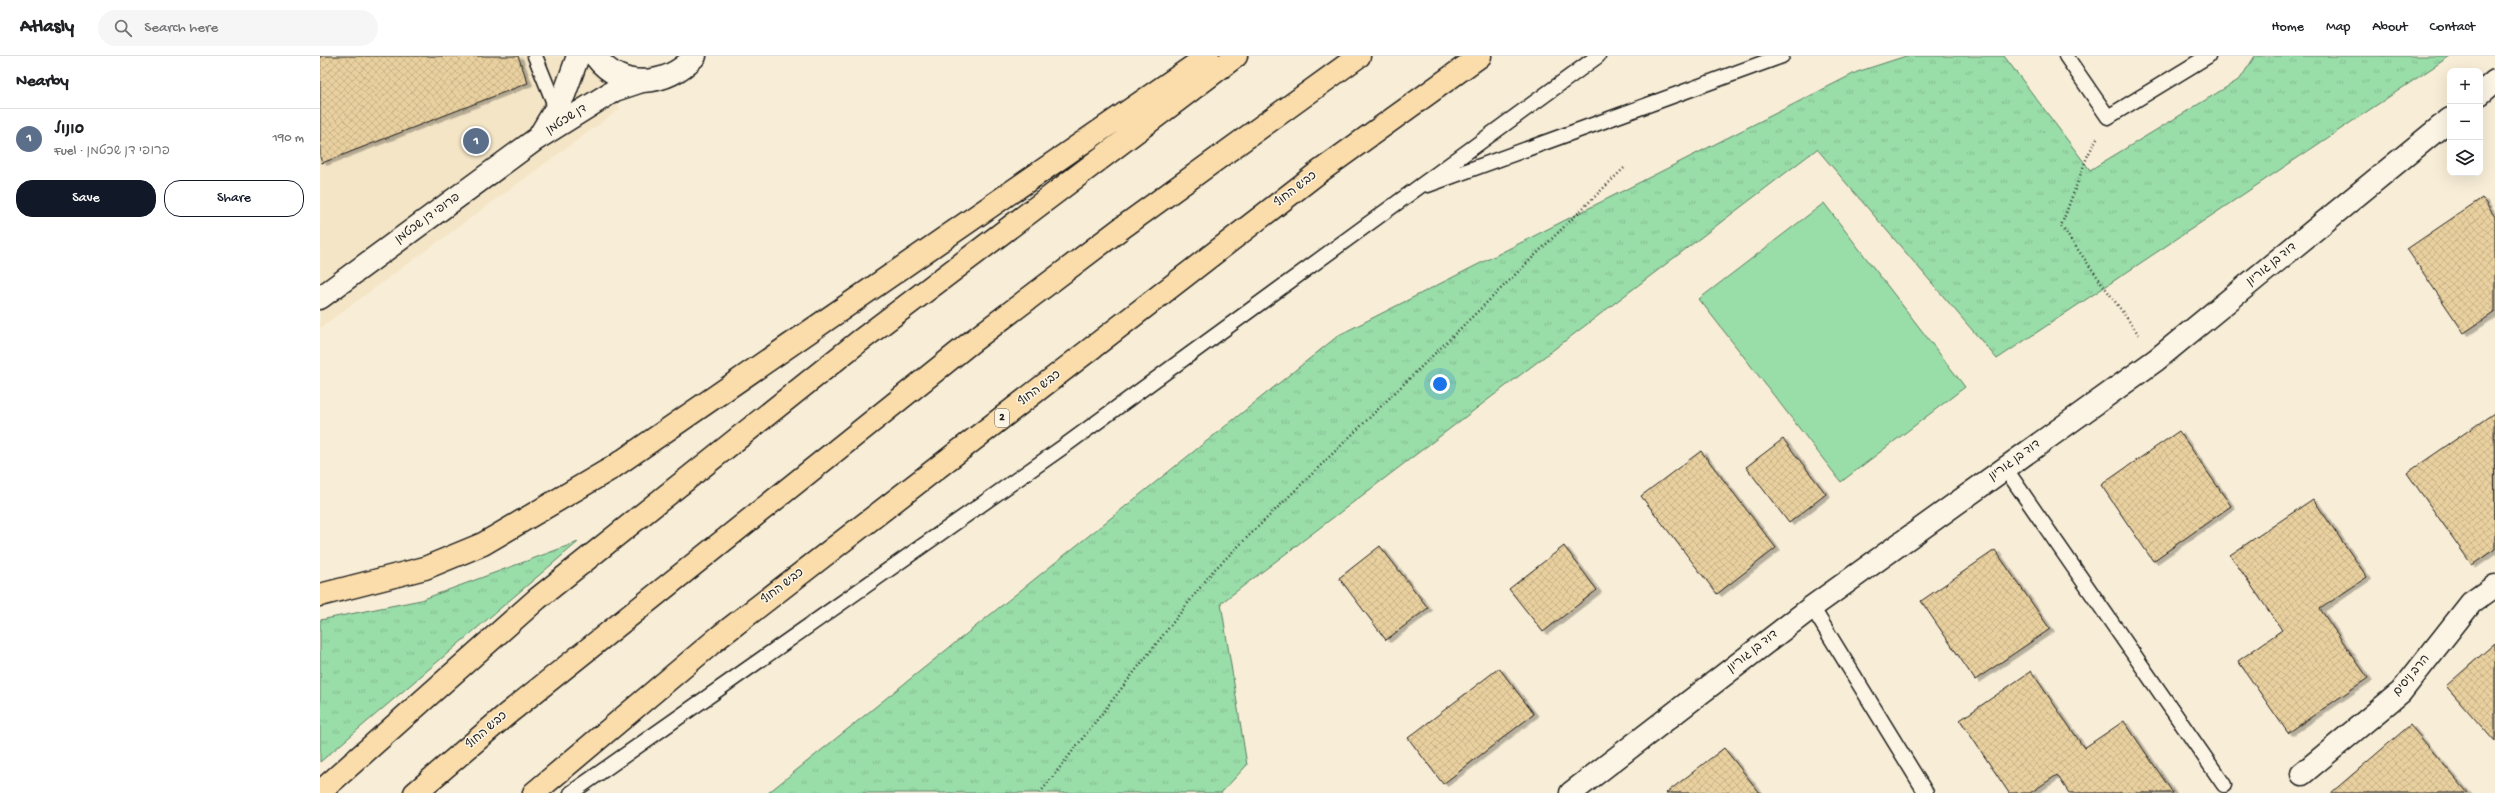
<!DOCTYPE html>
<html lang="en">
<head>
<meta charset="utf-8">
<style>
  :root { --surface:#fff; --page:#f6f6f6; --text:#202124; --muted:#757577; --line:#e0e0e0; --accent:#111827 }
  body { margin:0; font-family:"Gochi Hand","Playpen Sans Hebrew",sans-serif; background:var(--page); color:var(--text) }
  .controls { position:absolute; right:12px; top:12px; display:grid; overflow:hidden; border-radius:8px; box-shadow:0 4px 16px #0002 }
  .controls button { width:36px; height:36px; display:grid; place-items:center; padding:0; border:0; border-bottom:1px solid var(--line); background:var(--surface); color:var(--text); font:20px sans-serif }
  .you { position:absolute; left:1120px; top:328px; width:14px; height:14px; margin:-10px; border:3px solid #fff; border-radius:50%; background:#1a73e8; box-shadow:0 0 0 6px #1a73e833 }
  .badge { display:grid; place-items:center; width:26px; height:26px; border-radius:50%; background:var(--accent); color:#fff; font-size:13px; font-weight:700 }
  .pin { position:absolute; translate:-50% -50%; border:2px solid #fff; box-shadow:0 1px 4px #0006 }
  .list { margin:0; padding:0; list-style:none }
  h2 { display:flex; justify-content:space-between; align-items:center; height:52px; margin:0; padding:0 16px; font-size:17px }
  h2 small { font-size:13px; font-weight:400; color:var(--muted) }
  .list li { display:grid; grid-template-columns:26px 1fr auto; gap:12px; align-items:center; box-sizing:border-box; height:60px; padding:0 16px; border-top:1px solid var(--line) }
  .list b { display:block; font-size:15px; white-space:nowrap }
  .list p { margin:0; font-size:13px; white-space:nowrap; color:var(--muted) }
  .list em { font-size:13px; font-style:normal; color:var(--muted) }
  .actions { display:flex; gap:8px; padding:12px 16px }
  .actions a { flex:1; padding:9px 0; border:1px solid var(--accent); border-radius:16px; text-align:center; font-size:14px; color:var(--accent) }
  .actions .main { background:var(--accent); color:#fff }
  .icon { flex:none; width:22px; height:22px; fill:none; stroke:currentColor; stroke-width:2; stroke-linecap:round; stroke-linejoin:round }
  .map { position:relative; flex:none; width:2175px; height:737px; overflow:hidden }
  header { display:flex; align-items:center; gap:24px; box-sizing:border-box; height:56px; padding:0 20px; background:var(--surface); border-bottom:1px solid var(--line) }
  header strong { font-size:19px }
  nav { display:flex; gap:22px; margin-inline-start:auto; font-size:14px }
  .search { width:280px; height:36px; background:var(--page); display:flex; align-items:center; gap:10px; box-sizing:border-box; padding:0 14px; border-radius:22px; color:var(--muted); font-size:15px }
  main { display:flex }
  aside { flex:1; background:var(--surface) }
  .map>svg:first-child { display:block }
</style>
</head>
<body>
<header>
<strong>Atlasly</strong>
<div class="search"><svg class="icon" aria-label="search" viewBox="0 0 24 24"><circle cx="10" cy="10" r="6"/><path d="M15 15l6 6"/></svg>Search here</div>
<nav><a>Home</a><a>Map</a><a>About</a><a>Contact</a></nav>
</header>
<main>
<aside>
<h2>Nearby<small></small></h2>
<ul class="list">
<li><span class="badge" style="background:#5c6f8a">1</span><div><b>סונול</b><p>Fuel · פרופ' דן שכטמן</p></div><em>190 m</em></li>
</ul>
<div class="actions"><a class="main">Save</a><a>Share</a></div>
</aside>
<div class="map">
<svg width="2175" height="737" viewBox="0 0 2175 737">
  <defs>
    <pattern id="grass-tufts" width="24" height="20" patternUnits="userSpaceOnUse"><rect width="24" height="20" fill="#99dda9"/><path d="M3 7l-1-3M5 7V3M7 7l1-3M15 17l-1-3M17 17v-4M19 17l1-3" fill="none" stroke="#83bd91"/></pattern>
    <pattern id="building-cross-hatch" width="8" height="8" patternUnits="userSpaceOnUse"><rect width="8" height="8" fill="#e9d09f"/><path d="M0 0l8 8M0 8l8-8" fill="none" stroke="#c7b288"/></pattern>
    <filter id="shadow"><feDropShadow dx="4.5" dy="2.5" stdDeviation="0" flood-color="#0004"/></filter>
  </defs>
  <rect width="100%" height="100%" fill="#f8eed7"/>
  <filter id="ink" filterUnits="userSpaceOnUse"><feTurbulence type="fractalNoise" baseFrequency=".025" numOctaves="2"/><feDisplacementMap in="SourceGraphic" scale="8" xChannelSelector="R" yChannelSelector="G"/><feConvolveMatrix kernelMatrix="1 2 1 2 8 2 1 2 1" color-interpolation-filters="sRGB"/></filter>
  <g filter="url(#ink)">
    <path fill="#f4e5c6" d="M0,0H276L300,53L0,272Z"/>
    <path fill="url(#grass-tufts)" stroke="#5a7c62" d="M1586,0H1684L1770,114L1920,23L1935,0H2130L1677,303L1497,93L901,547L927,709L901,737H448L1019,279L1537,16Z
      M258,486L0,706V564L101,544Z"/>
    <path fill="#99dda9" stroke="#5a7c62" d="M1504,147L1645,331L1521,426L1379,243Z"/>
    <path fill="url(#building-cross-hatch)" stroke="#1c1c1c" filter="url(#shadow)" d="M0,0H198L208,27L2,107L0,101Z
      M2162,142L2175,161V256L2144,277L2087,193Z
      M2174,357L2175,493L2152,509L2087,417Z
      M1859,375L1911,450L1833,505L1781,429Z
      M1463,383L1506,438L1469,467L1426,411Z
      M1381,395L1456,492L1397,538L1321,440Z
      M1993,443L2047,521L2000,553L2048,622L1968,677L1918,605L1962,574L1910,499Z
      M1060,490L1108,552L1066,584L1019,522Z
      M1244,490L1277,534L1223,576L1189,533Z
      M1675,494L1730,573L1655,624L1601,545Z
      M2175,587V686L2126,630Z
      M1179,612L1214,658L1123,728L1088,682Z
      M1711,615L1764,692L1804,665L1853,737H1749L1737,719L1710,737H1689L1640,664Z
      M2090,669L2148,737H2011Z
      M1404,692L1440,737H1346Z"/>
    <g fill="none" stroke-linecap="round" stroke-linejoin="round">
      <defs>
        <path id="lane" d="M215,0L238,57
          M1746,0L1788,61L1888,0
          M1108,129L1462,0
          M1685,412L1904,729
          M1492,551L1606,737
          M251,737L743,391L1278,0"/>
        <path id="street" d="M2160,38L2175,25
          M220,79L244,39L258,0
          M0,242L215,84L295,34L322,25
          M1982,718L2081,636L2151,547L2175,530
          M1251,737L1492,551L1836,304L2130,63"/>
        <path id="secondary" d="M275,0C302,36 348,30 375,0"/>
        <path id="highway" d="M0,539L105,512L163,488L292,412L888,0
          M0,736L217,543L537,287L916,0
          M95,737L186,659L650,287L803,171L1039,0
          M214,737L399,581L999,116L1160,0"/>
      </defs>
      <use href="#lane" stroke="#1c1c1c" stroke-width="17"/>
      <use href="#street" stroke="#1c1c1c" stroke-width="25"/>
      <use href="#secondary" stroke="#1c1c1c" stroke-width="25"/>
      <use href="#highway" stroke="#1c1c1c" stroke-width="25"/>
      <path stroke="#1c1c1c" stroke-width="2.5" stroke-dasharray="1 3" stroke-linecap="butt" d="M1777,82L1767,101L1741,170L1819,279
        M720,737L893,515L1305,111"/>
      <use href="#lane" stroke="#fcf5e5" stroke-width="14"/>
      <use href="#street" stroke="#fcf5e5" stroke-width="22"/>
      <use href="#secondary" stroke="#fcf5e5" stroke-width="22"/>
      <use href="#highway" stroke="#fbddab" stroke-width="22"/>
    </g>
  </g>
  <g text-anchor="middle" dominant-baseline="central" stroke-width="3" stroke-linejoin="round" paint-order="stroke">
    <rect fill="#fcf5e5" stroke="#5f5d58" stroke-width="1" x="675" y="353" width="14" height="18" rx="3"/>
    <g font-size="11" font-weight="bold" fill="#1c1c1c">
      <text x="682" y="362">2</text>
    </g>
    <g font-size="12" fill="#1c1c1c" stroke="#fcf5e5">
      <text transform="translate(247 64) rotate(-32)">דן שכטמן</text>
      <text transform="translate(976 134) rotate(-38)">כביש החוף</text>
      <text transform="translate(108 163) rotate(-36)">פרופ' דן שכטמן</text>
      <text transform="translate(1952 209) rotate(-39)">דוד בן גוריון</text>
      <text transform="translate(720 333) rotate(-38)">כביש החוף</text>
      <text transform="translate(1695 405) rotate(-36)">דוד בן גוריון</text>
      <text transform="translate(463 531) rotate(-38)">כביש החוף</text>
      <text transform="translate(1433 596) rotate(-38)">דוד בן גוריון</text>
      <text transform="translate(2092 620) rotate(-50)">הרב ניסים</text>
      <text transform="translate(167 675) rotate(-41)">כביש החוף</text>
    </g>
  </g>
</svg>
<div class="controls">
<button>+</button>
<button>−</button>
<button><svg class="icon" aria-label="layers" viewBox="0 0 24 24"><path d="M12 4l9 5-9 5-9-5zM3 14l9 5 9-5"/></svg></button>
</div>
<div class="you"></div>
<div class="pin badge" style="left:156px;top:85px;background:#5c6f8a">1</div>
</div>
</main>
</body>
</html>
